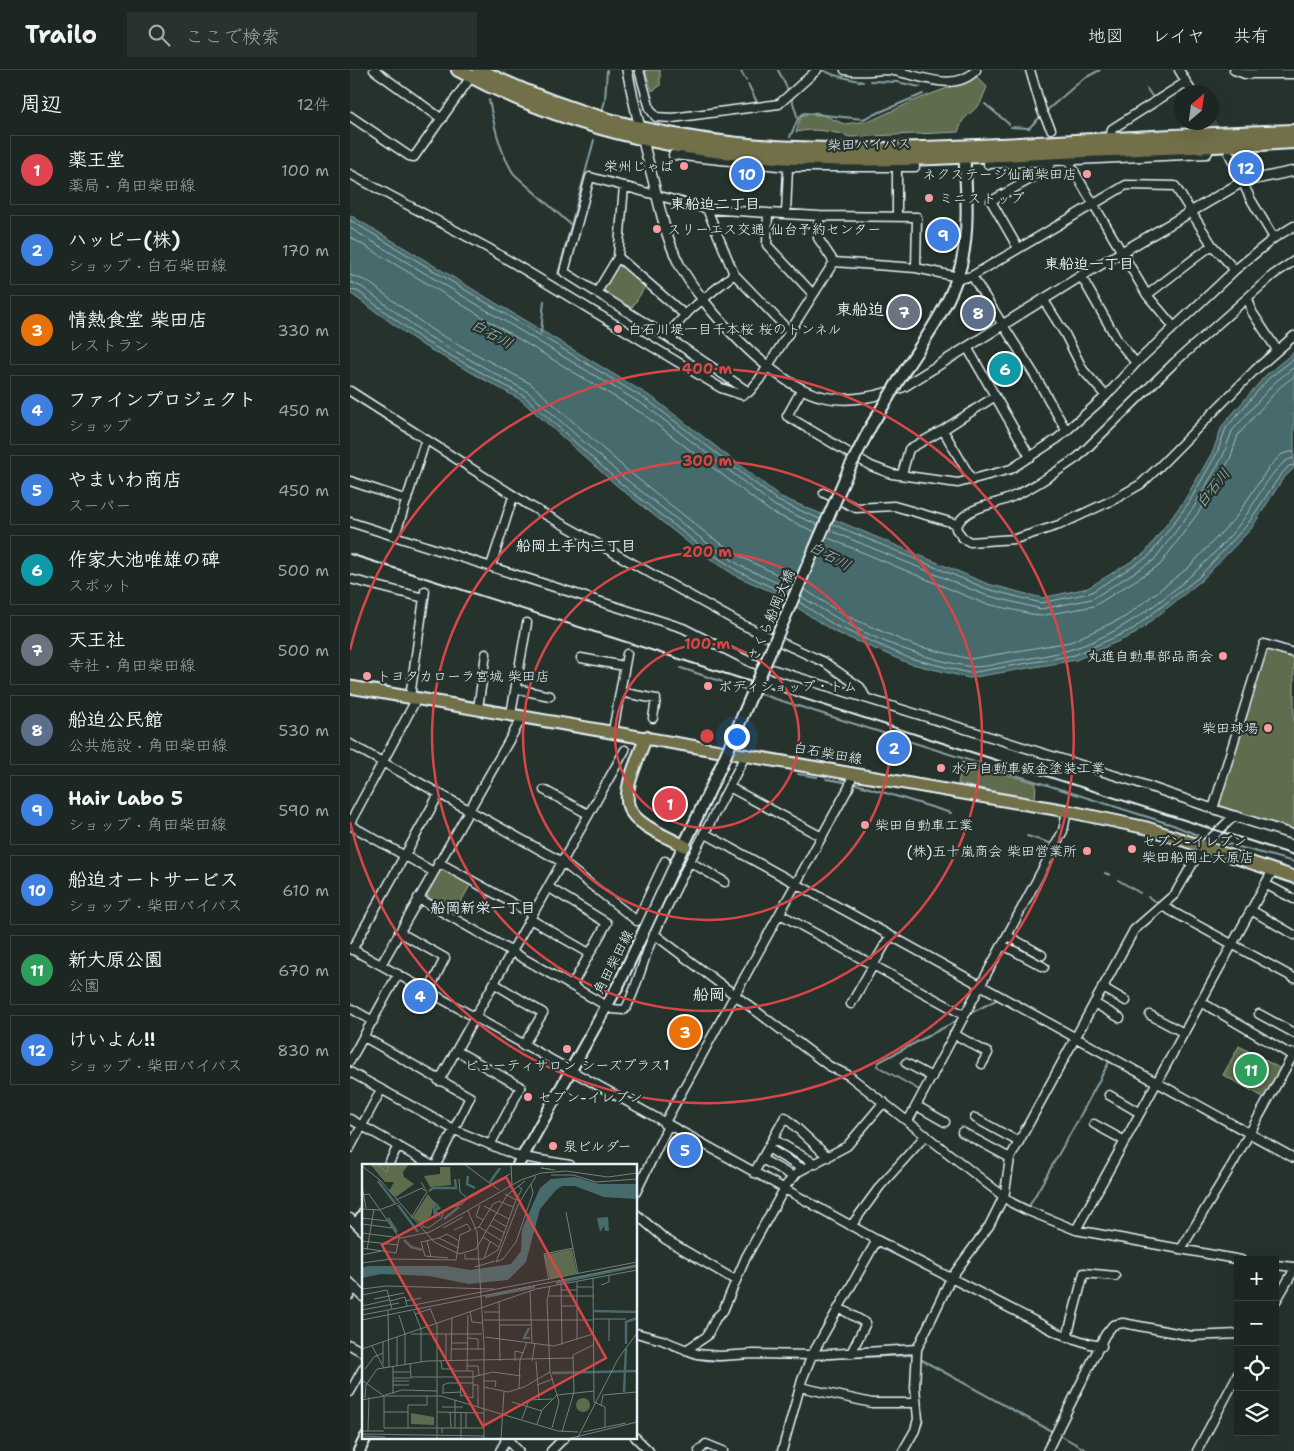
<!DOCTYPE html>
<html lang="ja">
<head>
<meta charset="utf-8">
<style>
  :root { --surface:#1c2622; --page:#29322f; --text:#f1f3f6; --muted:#a0a5a5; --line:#3a4340; --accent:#ff9aa2 }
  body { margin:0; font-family:"Shantell Sans","Klee One",sans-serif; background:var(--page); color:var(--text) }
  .controls { position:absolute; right:15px; bottom:15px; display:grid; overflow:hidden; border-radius:0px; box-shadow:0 5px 20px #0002 }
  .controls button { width:45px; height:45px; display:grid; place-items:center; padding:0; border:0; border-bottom:1px solid var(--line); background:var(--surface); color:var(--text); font:25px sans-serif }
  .compass { position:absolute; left:824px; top:15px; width:45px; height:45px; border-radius:50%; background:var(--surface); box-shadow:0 5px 20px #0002; rotate:29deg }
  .you { position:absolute; left:386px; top:666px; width:18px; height:18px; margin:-12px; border:4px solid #fff; border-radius:50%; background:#1a73e8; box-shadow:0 0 0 8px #1a73e833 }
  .badge { display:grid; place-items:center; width:32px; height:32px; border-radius:50%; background:var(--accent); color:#fff; font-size:16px; font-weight:700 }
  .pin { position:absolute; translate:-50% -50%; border:2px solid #fff; box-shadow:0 1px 5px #0006 }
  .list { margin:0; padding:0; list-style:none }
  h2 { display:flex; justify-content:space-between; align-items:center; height:65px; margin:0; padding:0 20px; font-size:21px }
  h2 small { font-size:16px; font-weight:400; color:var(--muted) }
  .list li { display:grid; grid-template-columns:32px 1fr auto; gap:15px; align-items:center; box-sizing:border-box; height:70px; margin:0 10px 10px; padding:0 10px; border:1px solid var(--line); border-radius:0px }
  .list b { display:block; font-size:19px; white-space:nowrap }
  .list p { margin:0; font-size:16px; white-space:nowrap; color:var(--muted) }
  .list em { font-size:16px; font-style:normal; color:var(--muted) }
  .icon { flex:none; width:28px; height:28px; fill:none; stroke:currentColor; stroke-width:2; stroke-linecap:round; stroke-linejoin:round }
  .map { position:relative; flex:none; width:944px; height:1381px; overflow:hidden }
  header { display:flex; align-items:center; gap:30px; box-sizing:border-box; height:70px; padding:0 25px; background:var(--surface); border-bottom:1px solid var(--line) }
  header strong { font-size:24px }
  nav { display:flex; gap:28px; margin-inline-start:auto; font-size:18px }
  .search { width:350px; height:45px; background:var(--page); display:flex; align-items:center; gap:12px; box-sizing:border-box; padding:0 18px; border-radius:0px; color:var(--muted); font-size:19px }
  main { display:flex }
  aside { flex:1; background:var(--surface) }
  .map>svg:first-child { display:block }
</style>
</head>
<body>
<header>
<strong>Trailo</strong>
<div class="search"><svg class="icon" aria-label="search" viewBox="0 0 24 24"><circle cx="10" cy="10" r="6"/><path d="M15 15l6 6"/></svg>ここで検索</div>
<nav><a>地図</a><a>レイヤ</a><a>共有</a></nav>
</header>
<main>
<aside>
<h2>周辺<small>12件</small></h2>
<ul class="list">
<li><span class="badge" style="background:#e0444e">1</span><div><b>薬王堂</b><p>薬局 · 角田柴田線</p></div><em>100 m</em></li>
<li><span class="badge" style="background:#3f7fe0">2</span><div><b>ハッピー(株)</b><p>ショップ · 白石柴田線</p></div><em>170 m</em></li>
<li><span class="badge" style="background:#e8710a">3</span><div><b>情熱食堂 柴田店</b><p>レストラン</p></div><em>330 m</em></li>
<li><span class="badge" style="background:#3f7fe0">4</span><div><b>ファインプロジェクト</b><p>ショップ</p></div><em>450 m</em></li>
<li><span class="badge" style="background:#3f7fe0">5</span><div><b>やまいわ商店</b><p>スーパー</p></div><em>450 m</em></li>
<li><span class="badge" style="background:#0f9aa8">6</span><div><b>作家大池唯雄の碑</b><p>スポット</p></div><em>500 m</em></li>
<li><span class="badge" style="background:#6b7280">7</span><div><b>天王社</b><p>寺社 · 角田柴田線</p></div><em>500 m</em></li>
<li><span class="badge" style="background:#5c6f8a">8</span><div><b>船迫公民館</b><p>公共施設 · 角田柴田線</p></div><em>530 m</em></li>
<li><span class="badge" style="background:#3f7fe0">9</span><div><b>Hair Labo 5</b><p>ショップ · 角田柴田線</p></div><em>590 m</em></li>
<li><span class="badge" style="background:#3f7fe0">10</span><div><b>船迫オートサービス</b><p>ショップ · 柴田バイパス</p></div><em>610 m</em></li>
<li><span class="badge" style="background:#2e9e5b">11</span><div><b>新大原公園</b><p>公園</p></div><em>670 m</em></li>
<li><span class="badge" style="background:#3f7fe0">12</span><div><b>けいよん!!</b><p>ショップ · 柴田バイパス</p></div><em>830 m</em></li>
</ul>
</aside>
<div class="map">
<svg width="944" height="1381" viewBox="0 0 944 1381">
  <rect width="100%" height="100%" fill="#26332d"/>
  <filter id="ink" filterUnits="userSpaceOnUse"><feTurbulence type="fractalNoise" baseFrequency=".02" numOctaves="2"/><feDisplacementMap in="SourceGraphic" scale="10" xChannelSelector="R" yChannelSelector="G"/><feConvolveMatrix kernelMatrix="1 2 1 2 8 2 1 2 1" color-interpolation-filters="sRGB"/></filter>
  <g filter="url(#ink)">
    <path fill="#5e6c4e" stroke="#a3aea3" d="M295,0H310V16L302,21Z
      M627,7L637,17L630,34L613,50L608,62L500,67C482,61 464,58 446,62L451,46L466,42L494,54L520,51L568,29Z
      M271,194L295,217L281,239L252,219L266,195Z
      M916,577L944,586V759L871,736L869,731Z
      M612,692L686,713L685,729L608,714Z
      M88,798H92L121,814L104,843L74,824Z
      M889,976L931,999L915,1028L873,1005Z"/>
    <path fill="#476b6c" stroke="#87a1a4" d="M0,145L303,328L431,427L638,514L692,528L738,518L795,483L834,431L863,381L872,356L916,305L944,282V398L932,410L901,459L852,510L785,564L726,590L619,608L558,593L483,561L425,523L386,506L350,482L266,415L171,330L72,275L0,223Z"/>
    <path fill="#26332d" d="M474,443L486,448L446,539L435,532Z"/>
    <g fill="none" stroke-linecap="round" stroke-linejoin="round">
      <path stroke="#a8bbc0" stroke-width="1" d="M0,150L300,332L428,431L470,449
        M0,158L297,337L425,436L468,455
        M0,167L293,344L421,442L465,462
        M0,205L17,211L82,260L181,314L278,401L361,467L395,489L443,512
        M0,212L12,217L78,266L178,322L273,407L357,473L391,496L440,519
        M0,219L9,222L74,271L174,326L269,412L353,478L388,501L438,525
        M482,454L637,519L691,533L740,523L799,486L838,434L867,383L876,358L919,308L944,289
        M479,460L635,525L691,539L742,529L804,490L844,437L873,386L882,361L924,313L944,297
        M476,467L633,533L690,546L744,536L810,495L850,440L880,389L888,365L929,318L944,306
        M454,519L492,544L563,575L620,589L720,572L775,547L839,497L886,447L919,397L932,384L944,381
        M451,526C501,559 557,586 617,596C631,599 649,593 662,591C682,588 703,585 722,579C781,562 855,500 892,451C904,436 925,389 944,388
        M449,532L486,556L559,588L619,603L725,585L783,559L849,507L897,455L929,407L939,396L944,395"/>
      <path stroke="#87a1a4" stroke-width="2" d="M390,0L396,10
        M428,0L439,22
        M472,0L484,5L513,12
        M520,11L547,12L570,17
        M398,14L408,34
        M797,19L804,29
        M139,30C144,55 150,83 164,104L221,155
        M635,34L659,54
        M252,42L255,30L257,0
        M695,42L733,9L750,0
        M448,48L454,43L513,49L573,24
        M661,57L679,58L691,46
        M440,67L448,49L441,26
        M874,82L879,94
        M208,204L244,70
        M191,263L194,231
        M331,598L400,621
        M407,623L823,755L852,767
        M525,627L537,631
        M448,704L467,707
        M476,709L494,712
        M506,714L601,743
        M677,766L703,774
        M871,772L944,792
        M755,803L760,805
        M768,810L790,823
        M798,827L807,832
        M819,835L835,844
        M619,944L650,928
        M571,1021L527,996L529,992L610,949
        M729,1048L759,992
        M678,1138L728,1050
        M313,1275C340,1288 355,1294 385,1289
        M415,1288L455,1289
        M466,1289L563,1285
        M572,1290L703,1362
        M708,1364L738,1381"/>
      <path stroke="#43504b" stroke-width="8" stroke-dasharray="8 4" stroke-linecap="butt" d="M861,52L869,66"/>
      <defs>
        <path id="minor" d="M24,0L92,49
          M289,0L300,39L306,47L322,48L429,34L467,0
          M495,0C510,3 524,0 538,0C566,3 603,25 626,0
          M680,0L692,41L701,59
          M829,0L842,22
          M884,0L895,4H944
          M0,46L59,86L64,87L121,7
          M760,70L762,59L836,12
          M323,85L438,97H565
          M547,94V147
          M638,94L857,84L861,75
          M721,96L797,225L824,257
          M0,104L138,178L371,318L392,325L399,322L409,310L484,192L566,198L567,147L469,146
          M357,139L418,143L417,175L463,224
          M418,143L469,146L468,168L484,192
          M436,144L438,97
          M924,168L944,156
          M668,178L641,131L697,100L704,87
          M268,187L335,245
          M944,191L923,205L825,292L728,387C706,402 682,419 657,429C643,435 630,435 617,444C611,448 608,452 606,459L613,468L620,472L665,469L709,455L765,429L791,414L809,397L905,300L944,266
          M566,198L613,208L622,206L776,115L825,116L862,175L885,200
          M622,206L684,304L716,360
          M731,206L768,271L786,293
          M247,222L268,187L274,116
          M797,225L862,175
          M898,228L902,242L927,280
          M693,229L715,264L733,300L756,326
          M316,266L340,240L384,204
          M617,277L680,387
          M452,319L437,346L521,396L542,404L608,413L661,399L707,369L756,326L786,293L885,200L924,168L900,128L879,83
          M0,321L180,436L393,555L474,592L510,617L516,628
          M399,322L316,266L214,202L240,107L357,139L384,204L439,261
          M593,360L622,410
          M552,404L559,379L593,360L644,327
          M0,411L57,430
          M474,423L506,438L544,436L607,454
          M0,452L333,558L402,593L786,712L884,746L853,776L825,824L784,860L660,1088L655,1122L651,1132L639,1156L601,1208L567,1279L565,1317L568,1349L565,1360L553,1381
          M45,466L74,375
          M141,496L162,430
          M0,509L74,528
          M231,588L274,596
          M166,619L200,626
          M270,622L306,629L303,648
          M60,627L75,521
          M128,638L136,584
          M161,644L177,553
          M263,661L277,584
          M0,674L212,792L287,851L315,791
          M379,717L472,767
          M194,720L238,744
          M863,739L914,574L944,583
          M0,753L67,628
          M0,755L82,801
          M354,763L944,1088
          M88,792L182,844
          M340,792L375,812
          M915,814L944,829
          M198,817L257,853L222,915
          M68,828L262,939L274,940C281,935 295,886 300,874C328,809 364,747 396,684
          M812,836L944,908
          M901,840L944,865
          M430,844L614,945
          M180,849L239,883
          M49,862L95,888L78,922
          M304,864L479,996L498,1005L662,1133L676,1140L726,1160L891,1190
          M658,866L692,885
          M653,875L694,897
          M0,878L527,1170L708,1263L740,1274L752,1276
          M2,880L89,724
          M31,895L173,646
          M145,914L193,943L173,976
          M752,917L776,931
          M851,932L943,986
          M744,933L770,948
          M501,934L540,866
          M0,938L23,951
          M909,944L944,963
          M800,945L834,963
          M604,964L638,983L632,994
          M14,967L120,1027L86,1095
          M107,981L171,1017L140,1075
          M0,991L48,904
          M556,993L582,1007
          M0,1002L105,1060L167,1086L220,1095
          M89,1011L275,680
          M759,1025L790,1043
          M567,1036L595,1052
          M625,1048L669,1072
          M0,1049L81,1095
          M558,1051L713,761L717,741
          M314,1054L499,717L503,703
          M744,1054L775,1071
          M612,1062L660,1088
          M423,1069L466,1094
          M0,1078L31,1020
          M418,1078L453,1099
          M412,1089L444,1107
          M38,1095L48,1076
          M404,1103L435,1047L478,1087
          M286,1122L318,1056
          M286,1144L315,1169L385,1210
          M0,1148L14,1162
          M6,1154L14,1141
          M501,1156L531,1115L576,1065
          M726,1160L923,800
          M831,1179L883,1093L944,983
          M925,1195L944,1197
          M0,1225L4,1217
          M925,1233L944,1200
          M489,1238L516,1253L501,1283
          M286,1263L312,1270L347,1284L369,1286L403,1284L462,1285L567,1279
          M717,1267L734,1203L765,1206
          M0,1275L14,1283
          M336,1280L357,1266L366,1248L373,1241L396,1187L437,1114L448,1102L497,1076L534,1032
          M450,1317L522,1333H566
          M0,1322L14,1297
          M285,1367L299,1381
          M150,1381L158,1367
          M201,1381L215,1367
          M349,1381L356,1374L373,1381
          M432,1381L452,1310L462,1285L527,1170
          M697,1381L755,1265L763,1255L773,1253L842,1266L888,1264
          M847,1381L888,1304"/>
        <path id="tertiary" d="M277,0C285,39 294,76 304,114C310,140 317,170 329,194C353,238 423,316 474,327C500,333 531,326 555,316L731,206L892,112L944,101
          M884,746L944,765
          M0,1213L14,1227
          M155,1367L168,1381"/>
        <path id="secondary" d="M555,300C576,267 601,234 611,195C620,158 616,118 614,80
          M168,1095L270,912L371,696
          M9,1381L16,1367"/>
        <path id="primary" d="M0,617L717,741L797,758L944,807
          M296,667C268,738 264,743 335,776"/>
        <path id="trunk" d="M108,0C301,103 481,94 692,83C776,79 860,77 944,72
          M129,0C306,87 458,84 649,75C747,70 846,64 944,61"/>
      </defs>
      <use href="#minor" stroke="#e8f1f8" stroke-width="11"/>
      <use href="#tertiary" stroke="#e8f1f8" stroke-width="12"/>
      <use href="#secondary" stroke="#e8f1f8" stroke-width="14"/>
      <use href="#primary" stroke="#e8f1f8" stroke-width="15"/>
      <use href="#trunk" stroke="#e8f1f8" stroke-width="16"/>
      <use href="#minor" stroke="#26332d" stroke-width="8"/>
      <use href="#tertiary" stroke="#26332d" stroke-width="9"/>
      <use href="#secondary" stroke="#26332d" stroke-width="10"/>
      <use href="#primary" stroke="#71704a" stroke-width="11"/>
      <use href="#trunk" stroke="#71704a" stroke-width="12"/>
      <path stroke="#e8f1f8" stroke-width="2" d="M0,484L944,785"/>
      <defs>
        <path id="secondary-bridge" d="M371,696L499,399L521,356L555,300"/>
      </defs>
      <use href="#secondary-bridge" stroke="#e8f1f8" stroke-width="14" stroke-linecap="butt"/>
      <use href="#secondary-bridge" stroke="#26332d" stroke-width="10"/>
    </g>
  </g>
  <g fill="none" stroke="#d94647" stroke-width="2.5">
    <circle cx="357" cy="666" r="92"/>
    <circle cx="357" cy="666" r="184"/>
    <circle cx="357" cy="666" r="275"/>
    <path d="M0 580A367 367 0 1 1 0 752"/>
  </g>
  <g fill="#ff9aa2" stroke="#26332d" stroke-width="2">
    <circle cx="334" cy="96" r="5"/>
    <circle cx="737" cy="104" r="5"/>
    <circle cx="579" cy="128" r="5"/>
    <circle cx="307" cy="159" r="5"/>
    <circle cx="268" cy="259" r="5"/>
    <circle cx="873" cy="586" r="5"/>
    <circle cx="17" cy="606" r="5"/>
    <circle cx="358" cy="616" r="5"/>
    <circle cx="918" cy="658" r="5"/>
    <circle cx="591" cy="698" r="5"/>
    <circle cx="515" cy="755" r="5"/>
    <circle cx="782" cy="779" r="5"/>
    <circle cx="737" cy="781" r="5"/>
    <circle cx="217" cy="979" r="5"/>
    <circle cx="178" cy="1027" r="5"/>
    <circle cx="203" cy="1076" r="5"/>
  </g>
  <g text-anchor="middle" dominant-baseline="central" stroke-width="4.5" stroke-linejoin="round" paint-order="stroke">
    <g font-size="14" fill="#e8f1f8" stroke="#26332d">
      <text transform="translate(519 74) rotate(-1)">柴田バイパス</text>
      <text transform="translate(421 545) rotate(-67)">さくら船岡大橋</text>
      <text transform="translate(478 683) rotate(10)">白石柴田線</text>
      <text transform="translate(263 892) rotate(-63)">角田柴田線</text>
    </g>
    <g font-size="14" fill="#e8f1f8" stroke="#26332d" text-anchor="start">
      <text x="324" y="96" text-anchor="end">栄州じゃぱ</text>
      <text x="727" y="104" text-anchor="end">ネクステージ仙南柴田店</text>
      <text x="589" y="128">ミニストップ</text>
      <text x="317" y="159">スリーエス交通 仙台予約センター</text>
      <text x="278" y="259">白石川堤一目千本桜 桜のトンネル</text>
      <text x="863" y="586" text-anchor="end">丸進自動車部品商会</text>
      <text x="27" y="606">トヨタカローラ宮城 柴田店</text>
      <text x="368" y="616">ボディショップ・トム</text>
      <text x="908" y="658" text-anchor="end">柴田球場</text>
      <text x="601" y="698">水戸自動車鈑金塗装工業</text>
      <text x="525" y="755">柴田自動車工業</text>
      <text x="792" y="771">セブン-イレブン<tspan x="792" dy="16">柴田船岡上大原店</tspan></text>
      <text x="727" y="781" text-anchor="end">(株)五十嵐商会 柴田営業所</text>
      <text x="217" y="995" text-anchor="middle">ビューティサロン シーズプラス1</text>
      <text x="188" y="1027">セブン-イレブン</text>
      <text x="213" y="1076">泉ビルダー</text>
    </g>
    <g font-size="15" font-weight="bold" fill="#e8f1f8" stroke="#26332d">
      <text x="365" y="134">東船迫二丁目</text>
      <text x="739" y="194">東船迫一丁目</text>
      <text x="226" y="476">船岡土手内三丁目</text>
      <text x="133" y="838">船岡新栄一丁目</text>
    </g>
    <g font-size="15" font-style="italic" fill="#a8bbc0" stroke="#26332d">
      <text transform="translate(142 264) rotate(29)">白石川</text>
      <text transform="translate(863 418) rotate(-51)">白石川</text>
      <text transform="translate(480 486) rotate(28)">白石川</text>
    </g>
    <g font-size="16" font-weight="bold" fill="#e8f1f8" stroke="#26332d">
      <text x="510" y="239">東船迫</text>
      <text x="359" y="924">船岡</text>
    </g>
  </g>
  <g transform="translate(12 1094)">
    <rect width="275" height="275" fill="#26332d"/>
    <path d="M8,0H47L41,8L42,13L52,20L34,33L27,27L32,18H23ZM78,3H88L89,21L68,23L62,12L78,10ZM66,30L72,38L69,52L61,58V62L51,53ZM210,85L215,109L188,115L182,91ZM214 241a7 7 0 1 1 14 0a7 7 0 1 1-14 0ZM49,249L72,253V261L49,260Z" fill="#5e6c4e"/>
    <path d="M213,13L237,20H275V35L242,33L213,22H200L194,26L178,45L164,98L146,116L107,120L67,112L19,110L0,114V104L6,102H84L108,106L149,100L159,87L160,65L178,24L189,15ZM246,53L247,67H243L242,62L238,68L235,54Z" fill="#476b6c"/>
    <path fill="none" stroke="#476b6c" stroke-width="2.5" d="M106,12L105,20L113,24M16,17L33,39M128,18L138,4M67,27L71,24H94L93,15M36,41L56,68M78,52L73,48L76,43L78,45M26,54L35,68M73,54L72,39L76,42M82,55L97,43M42,76L49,83L60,86M194,119L275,102M123,133L173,123M232,147L275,148M167,164L162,174H168M264,180V158L275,154M190,209L275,207M262,228L264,184"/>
    <path fill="none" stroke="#747f7e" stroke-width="1" d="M16,0L25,9L27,0M102,0L137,26M149,0L150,21M0,2L18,16L72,78L97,90L114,85L145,31L163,17M188,5L179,4L193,6M189,11H211L234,18L275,15M97,15L98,28L104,33M169,20L171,29L154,78L141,95L134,98L156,41L163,29L173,14V12M0,22L4,44M0,31L7,30L36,72M34,36L60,24L63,27M154,36L160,25L156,22M118,41L114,52L121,56M122,42L147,55M0,45L17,46L36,39M106,47L115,68L122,181V275M204,48L216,110M0,54L25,57M49,54L65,28L59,18M131,55L145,63M0,60L30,64M128,61L143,69M60,62L66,64L79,55L82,46L100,40L107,32L148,10M117,63L140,77M81,64L101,53M112,65L117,63L131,40L137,37L151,43M0,69L39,74L68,68L159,16L179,9L204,7L246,13L275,9M121,73L137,83M77,74L85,70L97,77M0,77L36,81M65,77L69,93M0,84L34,89L37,74M5,86L12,45M103,90V95H121L136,86L154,36L143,30M0,91L19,87M86,94L63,92L59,78L77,74L97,84M122,94L128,78M0,99L29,95L94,96L98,71L109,66L105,60L92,66M113,103L133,97M231,114L232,238L243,243V263M187,116L182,90L211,84M199,119L200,181M239,121L247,118V111M188,122L185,137L188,208L197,238L190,264M215,123H231M0,125L24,122L132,125M168,126L170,179M199,126H215M0,131L25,126L30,145M187,132H232M12,135L42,129M28,137L43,133L45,142M43,137L59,134M137,137L138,197M0,142L27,136M199,142H215M68,144L74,159M0,146L37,139M26,146L27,203M52,147L59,165V198M108,147L110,158L120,159M122,148H138M53,150L68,145M0,151L275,98M37,151L43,170M231,155H264M0,156L275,101M122,156H231M75,159V274M138,161H169M43,170V200M49,170H120M84,170V197M35,173V202M123,173L192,182L231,170M106,174L116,175V185M215,176V117M247,177V155M89,179H105M10,182L22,204M0,185L174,125L275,106M89,185H122M89,196L90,154M79,197L80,205H92M153,197V187L162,189M170,197L173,179M174,197L177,235M21,200V178M31,202V230M105,202H116L117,212M3,205L12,193L21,189M92,207H111V234L99,231M105,207L106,151M31,208H49M49,213H111L131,208L159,212M31,214H49L48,199M0,216L22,232M31,217H47M122,217H134L133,223M98,218L99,233M31,221H47M111,221H116V243M175,221L191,215M122,223L146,228L162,223L188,208M157,225L158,196L165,178M80,229L99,228M81,229V221L86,219H111M23,231L40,226L75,227M3,234L4,221L15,205L65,197L211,194M0,236L22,232H79L196,267L216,268M93,236V264M150,238L180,247M239,242L241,231L275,228M80,243H101M22,248H46M75,248L122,249M88,248L89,264M160,255L167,236L190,235M175,260L180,246L195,231L232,227M22,264H80V269M22,264V232M46,264V241H65V232M80,264H122M104,264V248M0,267H22M6,267L7,233M200,268L212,228L211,191L231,181M221,268L264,259M0,270L122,272M2,272L23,273M99,274V248M139,275L142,227M205,275L275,258M215,275L256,195L275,169"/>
    <path fill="#d94647" fill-opacity="0.15" stroke="#d94647" stroke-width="2.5" d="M144,13L244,194L121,262L20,81Z"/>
    <rect width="275" height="275" fill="none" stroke="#e8f1f8" stroke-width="2.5"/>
  </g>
  <circle cx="357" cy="666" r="8" fill="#d94647" stroke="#26332d" stroke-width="2.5"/>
  <g font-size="15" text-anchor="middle" font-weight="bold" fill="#d94647" stroke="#26332d" stroke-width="4.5" stroke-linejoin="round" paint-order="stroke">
    <text x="357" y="304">400 m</text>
    <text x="357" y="396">300 m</text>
    <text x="357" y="487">200 m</text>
    <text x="357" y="579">100 m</text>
  </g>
</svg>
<div class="controls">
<button>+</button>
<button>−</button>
<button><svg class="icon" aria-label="locate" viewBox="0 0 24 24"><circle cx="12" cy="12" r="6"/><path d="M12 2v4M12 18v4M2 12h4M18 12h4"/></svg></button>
<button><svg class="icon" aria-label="layers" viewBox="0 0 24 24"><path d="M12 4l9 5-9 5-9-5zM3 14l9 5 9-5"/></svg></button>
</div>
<svg class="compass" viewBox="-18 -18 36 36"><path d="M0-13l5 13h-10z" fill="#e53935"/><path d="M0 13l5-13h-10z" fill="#a0a5a5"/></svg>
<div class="you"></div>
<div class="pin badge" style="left:320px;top:734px;background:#e0444e">1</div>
<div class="pin badge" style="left:544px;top:678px;background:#3f7fe0">2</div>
<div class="pin badge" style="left:335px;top:962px;background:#e8710a">3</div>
<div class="pin badge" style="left:70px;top:926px;background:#3f7fe0">4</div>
<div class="pin badge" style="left:335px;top:1080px;background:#3f7fe0">5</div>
<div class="pin badge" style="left:655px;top:299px;background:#0f9aa8">6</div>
<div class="pin badge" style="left:554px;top:242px;background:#6b7280">7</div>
<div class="pin badge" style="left:628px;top:243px;background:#5c6f8a">8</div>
<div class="pin badge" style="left:593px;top:165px;background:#3f7fe0">9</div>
<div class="pin badge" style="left:397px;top:104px;background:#3f7fe0">10</div>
<div class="pin badge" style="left:901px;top:1000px;background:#2e9e5b">11</div>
<div class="pin badge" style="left:896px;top:98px;background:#3f7fe0">12</div>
</div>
</main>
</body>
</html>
